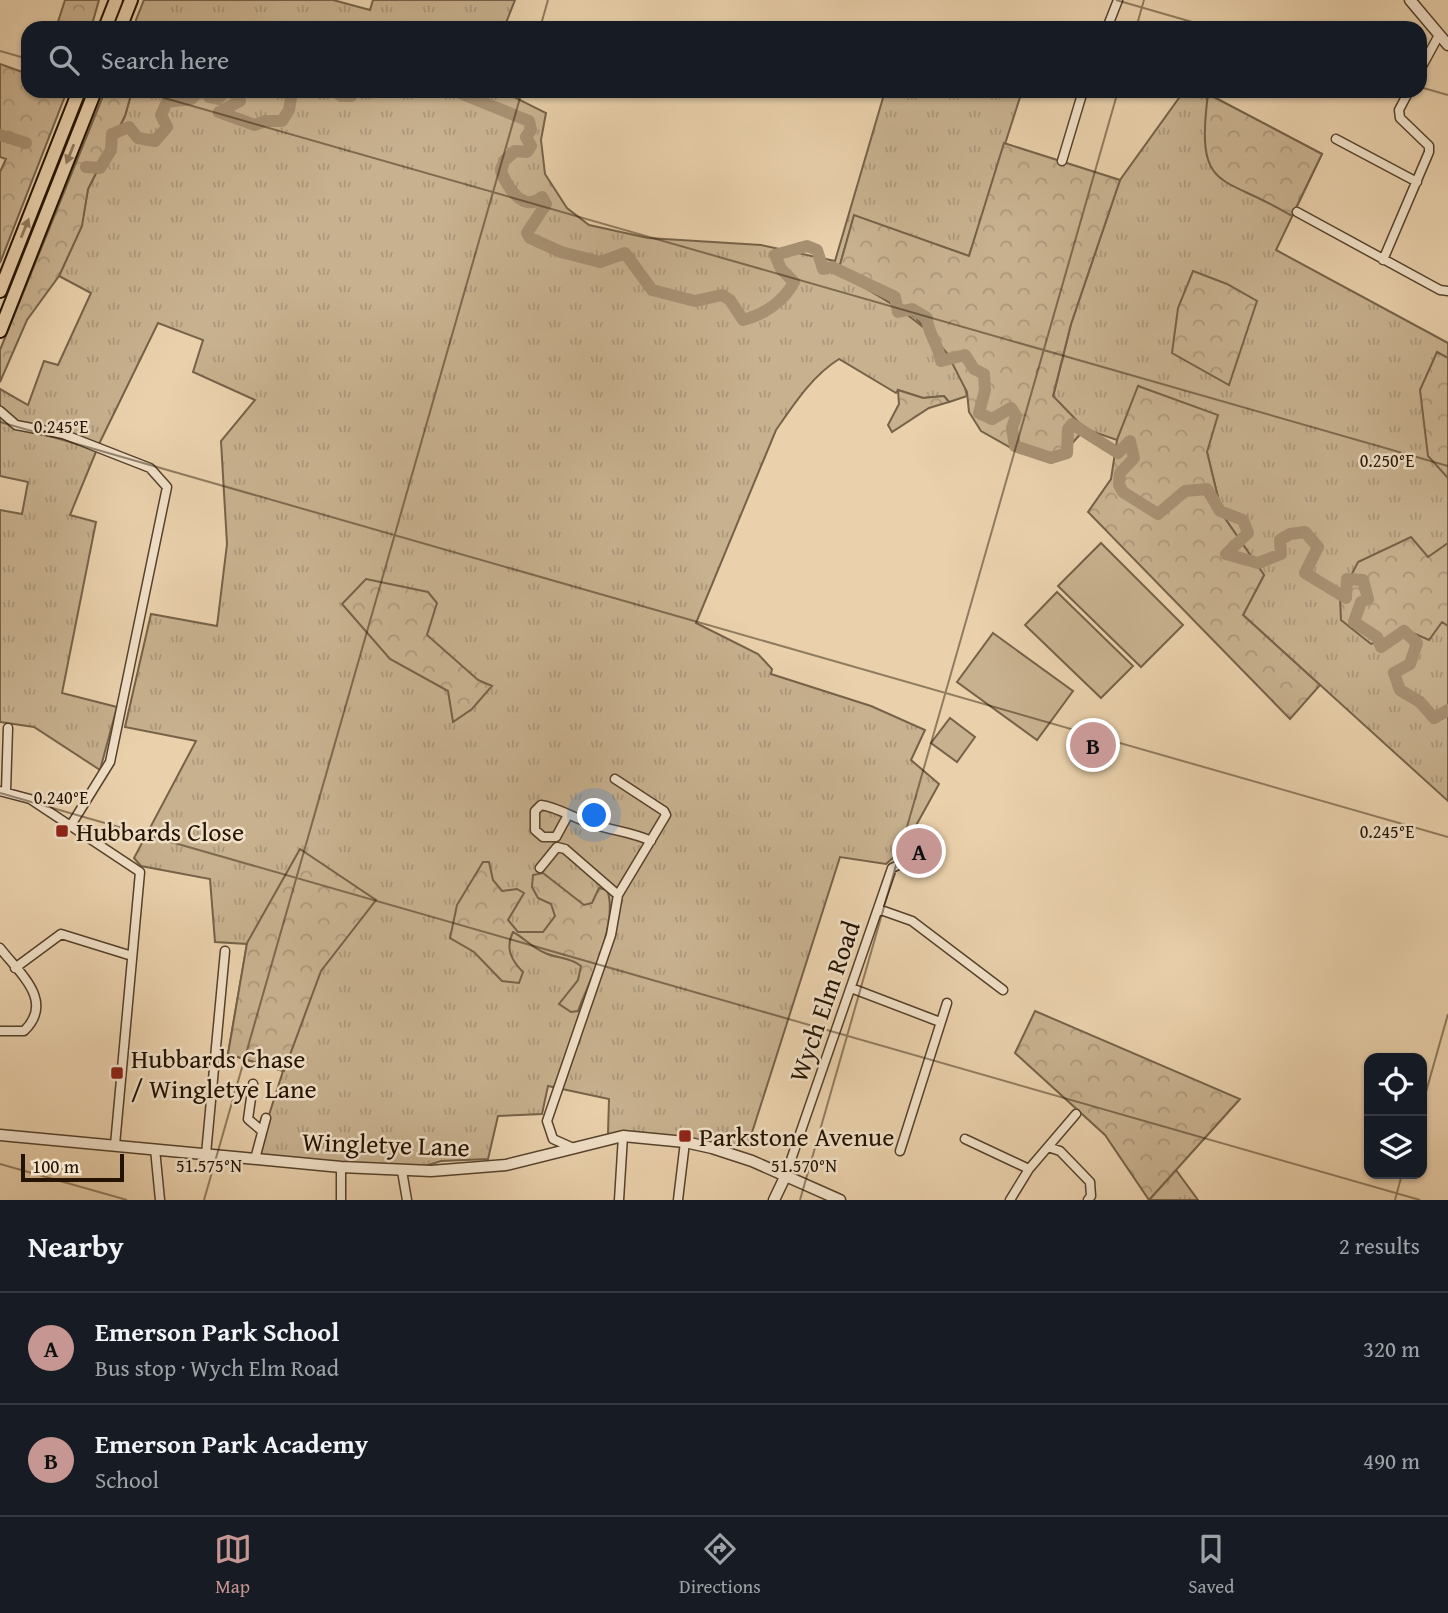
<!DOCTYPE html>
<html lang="en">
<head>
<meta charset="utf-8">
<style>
  :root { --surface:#171b24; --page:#242831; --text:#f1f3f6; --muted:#9ea1a6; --line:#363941; --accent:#c59692 }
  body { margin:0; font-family:"Gentium Book Plus",serif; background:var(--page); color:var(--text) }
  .controls { position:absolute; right:21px; bottom:21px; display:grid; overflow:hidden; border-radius:14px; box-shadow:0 2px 5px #0004 }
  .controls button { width:63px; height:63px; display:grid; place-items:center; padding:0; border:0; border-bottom:2px solid var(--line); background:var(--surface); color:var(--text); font:35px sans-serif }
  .scale { position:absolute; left:21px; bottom:18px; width:103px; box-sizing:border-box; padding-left:7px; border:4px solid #241300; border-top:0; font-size:19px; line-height:24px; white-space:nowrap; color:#241300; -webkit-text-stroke:5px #f1e1c9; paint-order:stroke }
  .you { position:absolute; left:595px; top:816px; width:24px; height:24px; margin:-18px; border:5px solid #fff; border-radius:50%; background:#1a73e8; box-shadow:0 0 0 10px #1a73e833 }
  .badge { display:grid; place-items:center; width:46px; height:46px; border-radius:50%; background:var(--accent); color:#111; font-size:23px; font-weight:700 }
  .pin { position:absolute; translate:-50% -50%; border:4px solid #fff; box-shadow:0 2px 7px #0006 }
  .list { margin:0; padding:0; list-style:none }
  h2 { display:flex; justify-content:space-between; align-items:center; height:91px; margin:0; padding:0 28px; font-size:30px }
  h2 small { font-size:23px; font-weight:400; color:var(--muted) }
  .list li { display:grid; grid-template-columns:46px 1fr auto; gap:21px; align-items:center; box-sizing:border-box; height:112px; padding:0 28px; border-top:2px solid var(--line) }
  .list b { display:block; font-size:26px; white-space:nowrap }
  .list p { margin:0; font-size:23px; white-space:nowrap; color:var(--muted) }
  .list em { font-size:23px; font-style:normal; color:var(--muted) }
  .icon { flex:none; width:38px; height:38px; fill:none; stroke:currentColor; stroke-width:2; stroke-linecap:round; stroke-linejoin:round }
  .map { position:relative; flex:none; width:1448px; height:1200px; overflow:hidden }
  .search { position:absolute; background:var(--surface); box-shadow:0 2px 5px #0004; left:21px; right:21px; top:21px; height:77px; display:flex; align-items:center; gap:18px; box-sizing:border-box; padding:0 24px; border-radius:21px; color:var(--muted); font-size:26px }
  .sheet { height:315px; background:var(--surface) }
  nav { display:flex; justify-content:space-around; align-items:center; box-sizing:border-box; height:98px; border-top:2px solid var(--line); background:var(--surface); font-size:19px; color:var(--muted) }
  nav a { display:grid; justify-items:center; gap:4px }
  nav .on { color:var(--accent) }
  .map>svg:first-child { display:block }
</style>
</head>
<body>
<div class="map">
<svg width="1448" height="1200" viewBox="0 0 1448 1200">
  <defs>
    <pattern id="grass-tufts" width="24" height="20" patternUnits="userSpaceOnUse" patternTransform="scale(1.75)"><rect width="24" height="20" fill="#c8b18f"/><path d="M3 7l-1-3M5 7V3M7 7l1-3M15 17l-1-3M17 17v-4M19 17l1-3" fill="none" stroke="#ac977a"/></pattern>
    <pattern id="forest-crowns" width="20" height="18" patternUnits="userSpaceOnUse" patternTransform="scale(1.75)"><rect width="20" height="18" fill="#c8b18f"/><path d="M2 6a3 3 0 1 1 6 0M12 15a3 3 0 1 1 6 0" fill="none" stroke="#ac977a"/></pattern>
  </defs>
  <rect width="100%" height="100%" fill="#ead1ac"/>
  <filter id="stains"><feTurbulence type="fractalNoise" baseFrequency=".00286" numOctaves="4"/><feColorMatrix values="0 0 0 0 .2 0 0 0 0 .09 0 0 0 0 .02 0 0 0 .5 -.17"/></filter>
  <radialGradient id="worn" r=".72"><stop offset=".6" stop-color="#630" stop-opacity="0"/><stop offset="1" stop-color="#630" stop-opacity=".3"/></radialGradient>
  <path fill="url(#grass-tufts)" stroke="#766248" stroke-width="2" d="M144,0H333L370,10L373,0H515L504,28H137L136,20Z
    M132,91H502L546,113L541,140L545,174L567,208L589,225L648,238L761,245L835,261L885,91H1022L969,256L854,216L838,272C886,300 956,335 967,396L949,402L944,396L923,398L898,390L896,393L839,359C812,376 794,404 776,430L696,623L758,654L772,669L771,674L871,706L925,730L911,760L939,784L903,849L886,864L840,857L748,1145L608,1134L609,1099L548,1086L542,1114L498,1116L488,1159L441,1161L410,1171L255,1159L283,1071L228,1054L247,944L215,942L210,879L141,866L134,858L196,741L125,727L151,614L217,626L227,544L221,441L255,400L193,372L203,340L158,323L100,442L70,515L96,522L62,693L117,707L100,770L34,727L0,722V510L22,514L28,482L0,476V389L28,405L44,361L58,365L91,293L59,276L81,227L88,189L125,116Z
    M1184,91H1202L1322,154L1276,250L1448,343V801L1243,615L1264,575L1222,514L1207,452L1139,386L1117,440L1085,429L1053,397L1071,324L1120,180Z
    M1176,1170L1198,1200H1149Z"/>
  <path fill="url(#forest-crowns)" stroke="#766248" stroke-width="2" d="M65,0H99L91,28H56Z
    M0,64L25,73L28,70V91H67L0,263V172L6,159L0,157Z
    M105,91H132L125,116L88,189L82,226L59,276L27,320L0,382V350Z
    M1208,94L1322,154L1292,216C1222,173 1195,195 1208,94Z
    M1004,143L1120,180L1071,324L1053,396L1085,429L1066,450L1043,457L1020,453L981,431L969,412L967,392L947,353L916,318L838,272L854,215L969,256Z
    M1193,271L1227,284L1257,301L1229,385L1172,353L1178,308Z
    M1437,352L1448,358V478L1428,456L1420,390Z
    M1138,386L1218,415L1207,452L1222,514L1264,575L1243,615L1320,685L1290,719L1088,512L1111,479L1117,440Z
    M898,390L923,398L944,396L949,402L929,408L892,432L888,425L899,404Z
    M1411,537L1428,557L1448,543V626L1442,622L1429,640L1411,632L1371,644L1341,620L1340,597L1358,562Z
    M366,579L428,592L437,603L427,635L478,680L492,686L472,709L453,722L448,691L390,659L342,604Z
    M300,849L376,900L321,971L284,1071L228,1054L247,943Z
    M483,862H489L493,880L502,891L517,889L524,893L508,920L518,932H543L555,916L551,904L538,898L532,887L533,875L543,873L584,905L592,903L599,888L607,890C619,921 590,980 578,1011L571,1012L559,1004L578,980L581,966C568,956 556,959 543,952C532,947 524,938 513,932C505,948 511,960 523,972L519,983L502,981L474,952L450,938L457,905Z
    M1035,1011L1240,1099L1149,1200L1105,1135L1015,1053Z"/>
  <path fill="#c8b18f" stroke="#766248" stroke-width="2" d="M1101,543L1183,625L1141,667L1058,586Z
    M1057,592L1133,666L1101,698L1025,625Z
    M993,633L1073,691L1037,740L957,682Z
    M950,718L975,737L957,762L931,743Z"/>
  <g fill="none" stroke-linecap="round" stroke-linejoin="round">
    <path stroke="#a79072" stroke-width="12" d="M207,91L209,97L218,99L225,91
      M225,91L237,94L240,101L219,112L255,125L265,121H282L289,110L292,91
      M335,91L341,96H351L352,91
      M455,91L529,121L531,130L526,137L531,146L527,152L515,151L504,161L501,171C507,186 523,214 542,197L546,204L527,233L530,238L561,252L600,262L625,253L652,290L695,301L722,295L730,300L743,320C764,315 784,301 794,282L781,269L775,255L807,246L817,250L823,269L832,267L895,297L898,312L912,309L927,318C927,332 939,345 941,361L965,355L974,369L984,374L985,390L979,413L992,419L1011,408L1016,416L1012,428L1015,446L1051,458L1067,453L1068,429L1072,424L1118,453L1130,441L1134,458L1120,473L1119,485L1123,492L1158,514L1185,491L1207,489L1220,511L1243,520L1248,533L1226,554L1258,563L1281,554L1280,540L1290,534L1305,532L1318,547L1305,573L1346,598L1347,579L1363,580L1368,599L1361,602L1354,622L1377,637L1381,647L1404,631L1417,643L1410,664L1394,673L1400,690L1420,702L1434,718L1448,710
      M0,135L26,143
      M86,167L100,168L111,150L112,134L129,127L138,138L155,141L167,127L161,115L167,102L191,99L200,91"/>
    <defs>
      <path id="minor" d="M1107,28L1118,0
        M1420,70L1439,35
        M1336,139L1417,182
        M1062,161L1083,91
        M1297,212L1440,290L1448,291
        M1383,260L1429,152V146L1400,118L1399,110L1409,91
        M0,411L16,425L63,434L150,468L167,487L110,762L71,825
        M615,779L664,811L666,815L618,895
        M0,791L30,799L140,872L115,1145
        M6,791L8,728
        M568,815L556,837H543L535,830V811L541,805C560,808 575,819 593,824C613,831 632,832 651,841
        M540,868L557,847L565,849L618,895L611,935L547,1121L553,1139L571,1147
        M878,909L912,921L1003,990
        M0,948C20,974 55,1001 24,1031H0
        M15,968L61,934L132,956
        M851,988L940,1022
        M253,1084L248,1119L262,1131
        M965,1139L1029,1169
        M1048,1147L1060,1151L1090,1182L1091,1196L1088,1200
        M155,1149L160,1200
        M900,1151L947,1003
        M206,1154L225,951
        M255,1159L266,1118
        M341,1167V1200
        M402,1171L407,1200
        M785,1177L892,868L909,860L922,858
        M619,1200L623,1136
        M678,1200L685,1142
        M1010,1200L1029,1169L1076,1114"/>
      <path id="tertiary" d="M1410,0L1448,45
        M0,1135L341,1167L431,1171L506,1165L623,1136L685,1142L712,1148L752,1161L840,1200
        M774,1200L785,1177"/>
      <path id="trunk" d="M105,28L116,0
        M120,28L131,0
        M0,291L79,91
        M0,331L95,91"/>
    </defs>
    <use href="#minor" stroke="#56422b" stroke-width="11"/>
    <use href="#tertiary" stroke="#56422b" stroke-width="13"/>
    <use href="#trunk" stroke="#241300" stroke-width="16"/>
    <use href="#minor" stroke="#f1e1c9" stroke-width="8"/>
    <use href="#tertiary" stroke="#f1e1c9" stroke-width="10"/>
    <use href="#trunk" stroke="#ead1ac" stroke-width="12"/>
  </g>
  <defs><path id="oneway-solid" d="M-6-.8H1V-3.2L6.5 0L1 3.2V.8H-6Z" transform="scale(1.75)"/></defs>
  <g fill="#917c5f">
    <use href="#oneway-solid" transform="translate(70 154) rotate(112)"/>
    <use href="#oneway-solid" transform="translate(25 228) rotate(-68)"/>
  </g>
  <path fill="none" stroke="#241300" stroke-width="2" stroke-opacity="0.45" d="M1116,0L1213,28M540,28L548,0M1136,28L1144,0M0,51L28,59M1420,87L1448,95M140,91L1448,466M0,422L1448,837M0,793L1420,1200M1422,1106L1448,1014M0,1164L127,1200M204,1200L522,91M800,1200L1118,91M1395,1200L1402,1174"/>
  <g fill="#8f2418" stroke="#f1e1c9" stroke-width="2.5">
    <rect x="55" y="824" width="14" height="14" rx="3.5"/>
    <rect x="110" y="1066" width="14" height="14" rx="3.5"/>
    <rect x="678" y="1129" width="14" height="14" rx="3.5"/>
  </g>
  <g text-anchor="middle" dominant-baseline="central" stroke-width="5" stroke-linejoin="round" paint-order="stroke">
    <g font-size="26" fill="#241300" stroke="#f1e1c9" text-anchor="start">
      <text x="76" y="831">Hubbards Close</text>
      <text x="131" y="1058">Hubbards Chase<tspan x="131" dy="30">/ Wingletye Lane</tspan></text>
      <text x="699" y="1136">Parkstone Avenue</text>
    </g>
    <g font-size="26" fill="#241300" stroke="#f1e1c9">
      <text transform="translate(824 1001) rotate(-71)">Wych Elm Road</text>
      <text transform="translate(386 1144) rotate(2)">Wingletye Lane</text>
    </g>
  </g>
  <g font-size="18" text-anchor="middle" fill="#241300" stroke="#f1e1c9" stroke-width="5" stroke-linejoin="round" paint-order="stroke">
    <text x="61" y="433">0.245°E</text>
    <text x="1387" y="467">0.250°E</text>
    <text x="61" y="804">0.240°E</text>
    <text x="1387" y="838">0.245°E</text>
    <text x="209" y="1172">51.575°N</text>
    <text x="804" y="1172">51.570°N</text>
  </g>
  <rect width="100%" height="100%" filter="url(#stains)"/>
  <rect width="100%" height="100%" fill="url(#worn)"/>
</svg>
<div class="controls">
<button><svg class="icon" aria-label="locate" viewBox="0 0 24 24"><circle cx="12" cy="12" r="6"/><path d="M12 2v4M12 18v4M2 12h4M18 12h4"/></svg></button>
<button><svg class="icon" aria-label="layers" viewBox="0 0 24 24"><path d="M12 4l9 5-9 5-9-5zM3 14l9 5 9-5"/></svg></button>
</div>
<div class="scale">100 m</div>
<div class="you"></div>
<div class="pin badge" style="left:919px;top:851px">A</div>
<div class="pin badge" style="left:1093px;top:745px">B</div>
<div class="search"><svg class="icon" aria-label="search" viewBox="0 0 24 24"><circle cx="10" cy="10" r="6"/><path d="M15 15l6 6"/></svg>Search here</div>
</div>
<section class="sheet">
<h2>Nearby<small>2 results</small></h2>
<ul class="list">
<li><span class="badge">A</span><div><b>Emerson Park School</b><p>Bus stop · Wych Elm Road</p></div><em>320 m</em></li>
<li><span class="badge">B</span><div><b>Emerson Park Academy</b><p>School</p></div><em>490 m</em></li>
</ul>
</section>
<nav>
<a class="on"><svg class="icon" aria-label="map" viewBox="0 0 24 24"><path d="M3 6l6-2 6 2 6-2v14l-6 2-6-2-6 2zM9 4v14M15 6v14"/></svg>Map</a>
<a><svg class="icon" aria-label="directions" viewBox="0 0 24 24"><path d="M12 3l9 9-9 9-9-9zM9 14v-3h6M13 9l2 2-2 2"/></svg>Directions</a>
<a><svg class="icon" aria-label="saved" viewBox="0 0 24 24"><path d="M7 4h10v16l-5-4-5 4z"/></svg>Saved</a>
</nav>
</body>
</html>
